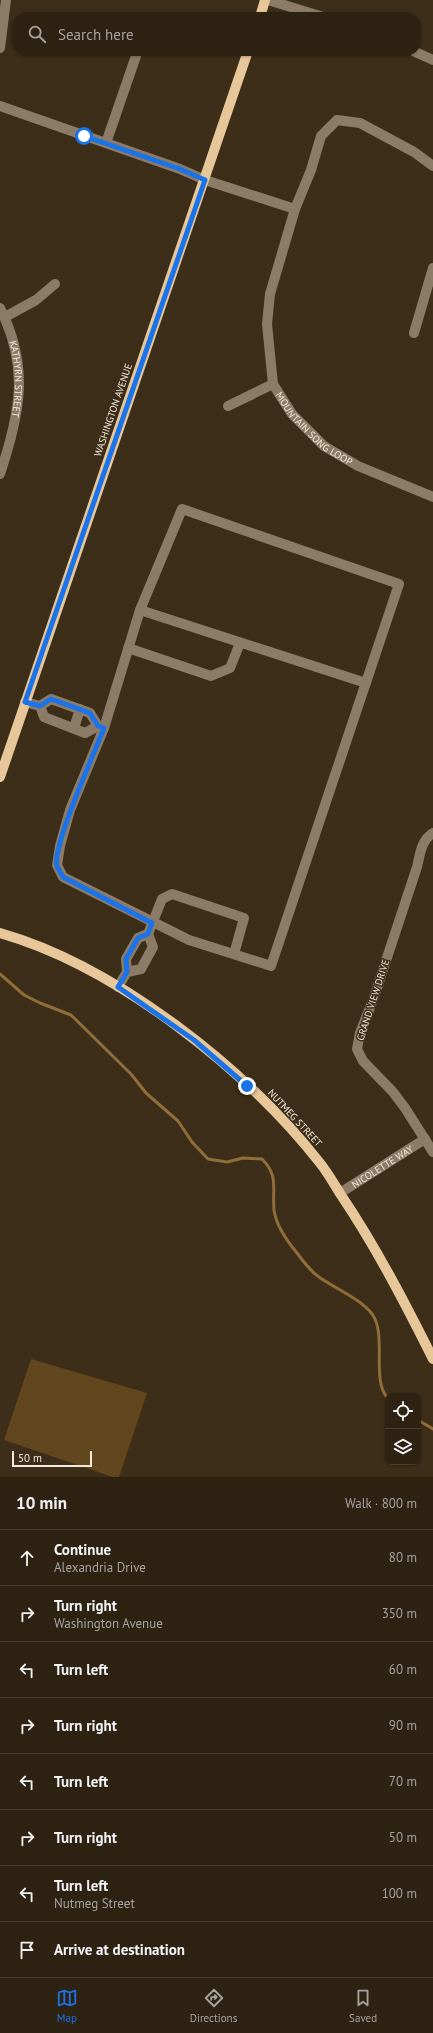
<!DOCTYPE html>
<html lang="en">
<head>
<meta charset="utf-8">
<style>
  :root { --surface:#2e2213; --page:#3a2f21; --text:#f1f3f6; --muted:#a7a4a0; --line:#493f33; --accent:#1a73e8 }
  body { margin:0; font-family:"PT Sans",sans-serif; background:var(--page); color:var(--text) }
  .controls { position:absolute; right:12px; bottom:12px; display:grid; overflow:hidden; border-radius:8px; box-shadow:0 1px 3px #0004 }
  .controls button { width:36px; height:36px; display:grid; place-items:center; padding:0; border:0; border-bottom:1px solid var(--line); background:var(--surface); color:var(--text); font:20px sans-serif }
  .scale { position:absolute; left:12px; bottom:10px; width:80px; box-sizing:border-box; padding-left:4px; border:2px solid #f3e9dc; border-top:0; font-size:11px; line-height:14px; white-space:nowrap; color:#f3e9dc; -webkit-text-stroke:3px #3d2e19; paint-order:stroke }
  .stop { position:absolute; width:12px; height:12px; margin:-9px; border:3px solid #1a73e8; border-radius:50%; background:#fff }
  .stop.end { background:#1a73e8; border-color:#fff; box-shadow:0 1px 4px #0008 }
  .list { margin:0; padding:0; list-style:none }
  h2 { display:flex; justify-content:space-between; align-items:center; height:52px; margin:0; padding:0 16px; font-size:17px }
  h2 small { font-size:13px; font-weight:400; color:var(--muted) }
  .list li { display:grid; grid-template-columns:26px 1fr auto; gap:12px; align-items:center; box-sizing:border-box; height:56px; padding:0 16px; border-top:1px solid var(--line) }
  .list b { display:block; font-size:15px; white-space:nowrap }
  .list p { margin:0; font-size:13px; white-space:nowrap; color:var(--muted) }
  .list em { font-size:13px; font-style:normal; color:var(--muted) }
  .icon { flex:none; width:22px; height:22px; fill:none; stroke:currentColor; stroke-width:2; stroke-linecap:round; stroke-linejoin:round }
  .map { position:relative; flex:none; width:433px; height:1477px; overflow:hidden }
  .search { position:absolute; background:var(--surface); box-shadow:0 1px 3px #0004; left:12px; right:12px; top:12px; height:44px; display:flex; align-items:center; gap:10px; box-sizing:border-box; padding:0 14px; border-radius:16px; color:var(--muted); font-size:15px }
  .sheet { height:500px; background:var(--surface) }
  nav { display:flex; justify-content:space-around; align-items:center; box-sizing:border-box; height:56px; border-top:1px solid var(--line); background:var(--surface); font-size:11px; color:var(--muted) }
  nav a { display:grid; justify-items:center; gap:2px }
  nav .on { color:var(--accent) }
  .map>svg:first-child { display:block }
</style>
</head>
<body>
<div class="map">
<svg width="433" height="1477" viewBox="0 0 433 1477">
  <rect width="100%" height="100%" fill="#3d2e19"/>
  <path fill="#62461d" d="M31,1359L147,1393L119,1477H113L4,1440Z"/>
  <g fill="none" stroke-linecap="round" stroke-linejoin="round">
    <path stroke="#906d3a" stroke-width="3" d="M0,974L24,995L40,1003L71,1015L131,1074L146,1093L178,1121L192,1142L208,1159L227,1162L243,1158L262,1159C279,1176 272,1188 274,1210C276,1225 287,1241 297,1253C303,1261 311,1272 319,1277C334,1288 368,1302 375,1319C385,1341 372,1383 388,1398
      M418,1420L433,1429"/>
    <g stroke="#8c7c67" stroke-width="10">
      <path d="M268,0L323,17"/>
      <path d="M0,48L6,0"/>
      <path d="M413,51L433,60"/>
      <path d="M0,106L180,169L205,180L295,209"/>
      <path d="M106,143L137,53"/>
      <path id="s1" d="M433,166L414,152L360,123L337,120L321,136L311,170L295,209L270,294L267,324L273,384L292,414L324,446L358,466L433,497"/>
      <path id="s2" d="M0,308C30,367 20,414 0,474"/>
      <path d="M5,317L36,300L55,284"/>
      <path d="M414,333L433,268"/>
      <path d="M228,406L273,384"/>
      <path d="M182,509L399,584L271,966L189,940L63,877L57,865L60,846L70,810L104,728L140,610Z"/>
      <path d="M140,610L366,683"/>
      <path d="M128,648L211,676L230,668L240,643"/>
      <path d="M25,702L40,706L51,699L90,713L98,726L104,728"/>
      <path d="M40,706L44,717L85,733L98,726"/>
      <path d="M74,728L80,709"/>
      <path d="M433,833C421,840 420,855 417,867L373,1000L360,1033L357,1049L363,1061L393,1092L405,1108L433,1152"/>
      <path d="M127,972L141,969L153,947L148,934L162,899L172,894L244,918L234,954"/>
      <path d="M118,987L127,972L126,959L138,938L148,934"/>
      <path id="s3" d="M340,1193L425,1139"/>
    </g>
    <path stroke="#e7c79a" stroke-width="10" d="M260,17L265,0
      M0,777L248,51
      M0,933C116,966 246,1069 320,1163C328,1173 334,1184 341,1195C376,1247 405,1303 433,1359"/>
  </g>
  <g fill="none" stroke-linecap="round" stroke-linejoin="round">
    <path stroke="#1a73e8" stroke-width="5" d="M84,136L180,169L205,180L25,702L40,706L51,699L90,713L98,726L104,728C95,752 52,846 57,866C58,869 61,873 63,877L152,923L148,934L138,938L126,959L127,972L118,987L194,1040L247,1086"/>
  </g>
  <g text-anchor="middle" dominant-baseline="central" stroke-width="3" stroke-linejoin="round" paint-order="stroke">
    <g font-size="10" fill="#f3e9dc" stroke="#3d2e19">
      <text stroke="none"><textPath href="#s2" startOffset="74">KATHYRN STREET</textPath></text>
      <text transform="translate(113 410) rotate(-71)">WASHINGTON AVENUE</text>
      <text stroke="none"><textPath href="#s1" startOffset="449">MOUNTAIN SONG LOOP</textPath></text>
      <text transform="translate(373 1000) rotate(-72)">GRAND VIEW DRIVE</text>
      <text transform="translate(295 1118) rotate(47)">NUTMEG STREET</text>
      <text stroke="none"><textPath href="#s3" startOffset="50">NICOLETTE WAY</textPath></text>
    </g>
  </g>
</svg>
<div class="controls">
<button><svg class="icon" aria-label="locate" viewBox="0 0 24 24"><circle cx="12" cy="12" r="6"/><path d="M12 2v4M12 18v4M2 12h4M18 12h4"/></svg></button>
<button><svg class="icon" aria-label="layers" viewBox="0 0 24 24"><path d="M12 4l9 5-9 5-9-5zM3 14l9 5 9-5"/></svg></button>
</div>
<div class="scale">50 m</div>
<div class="stop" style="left:84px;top:136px"></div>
<div class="stop end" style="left:247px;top:1086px"></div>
<div class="search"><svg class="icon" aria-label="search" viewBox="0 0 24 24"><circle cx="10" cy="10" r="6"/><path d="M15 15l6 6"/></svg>Search here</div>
</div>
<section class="sheet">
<h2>10 min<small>Walk · 800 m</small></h2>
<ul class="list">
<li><svg class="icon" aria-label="ahead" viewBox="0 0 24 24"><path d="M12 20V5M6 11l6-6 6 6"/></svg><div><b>Continue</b><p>Alexandria Drive</p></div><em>80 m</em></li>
<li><svg class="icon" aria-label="right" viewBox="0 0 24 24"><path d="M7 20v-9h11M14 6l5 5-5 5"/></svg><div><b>Turn right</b><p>Washington Avenue</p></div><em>350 m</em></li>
<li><svg class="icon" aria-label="left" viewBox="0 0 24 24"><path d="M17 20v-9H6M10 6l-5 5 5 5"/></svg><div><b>Turn left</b></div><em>60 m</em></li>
<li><svg class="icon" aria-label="right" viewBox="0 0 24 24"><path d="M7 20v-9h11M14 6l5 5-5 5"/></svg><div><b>Turn right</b></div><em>90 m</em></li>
<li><svg class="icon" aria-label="left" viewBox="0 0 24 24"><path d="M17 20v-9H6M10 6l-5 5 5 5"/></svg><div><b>Turn left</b></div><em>70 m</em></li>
<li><svg class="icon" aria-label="right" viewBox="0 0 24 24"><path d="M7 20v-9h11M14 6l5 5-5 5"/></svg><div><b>Turn right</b></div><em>50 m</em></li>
<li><svg class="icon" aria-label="left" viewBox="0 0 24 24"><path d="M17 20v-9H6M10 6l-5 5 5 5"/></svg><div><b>Turn left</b><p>Nutmeg Street</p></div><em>100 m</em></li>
<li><svg class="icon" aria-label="arrive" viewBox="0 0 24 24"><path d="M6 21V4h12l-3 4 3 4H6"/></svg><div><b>Arrive at destination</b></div></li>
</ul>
</section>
<nav>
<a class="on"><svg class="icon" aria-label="map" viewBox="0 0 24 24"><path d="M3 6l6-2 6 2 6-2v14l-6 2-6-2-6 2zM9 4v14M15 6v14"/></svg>Map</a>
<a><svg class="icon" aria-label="directions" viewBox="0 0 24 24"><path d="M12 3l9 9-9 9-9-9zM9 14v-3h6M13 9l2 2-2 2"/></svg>Directions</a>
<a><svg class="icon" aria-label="saved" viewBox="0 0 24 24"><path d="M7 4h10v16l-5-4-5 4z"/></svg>Saved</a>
</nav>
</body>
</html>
